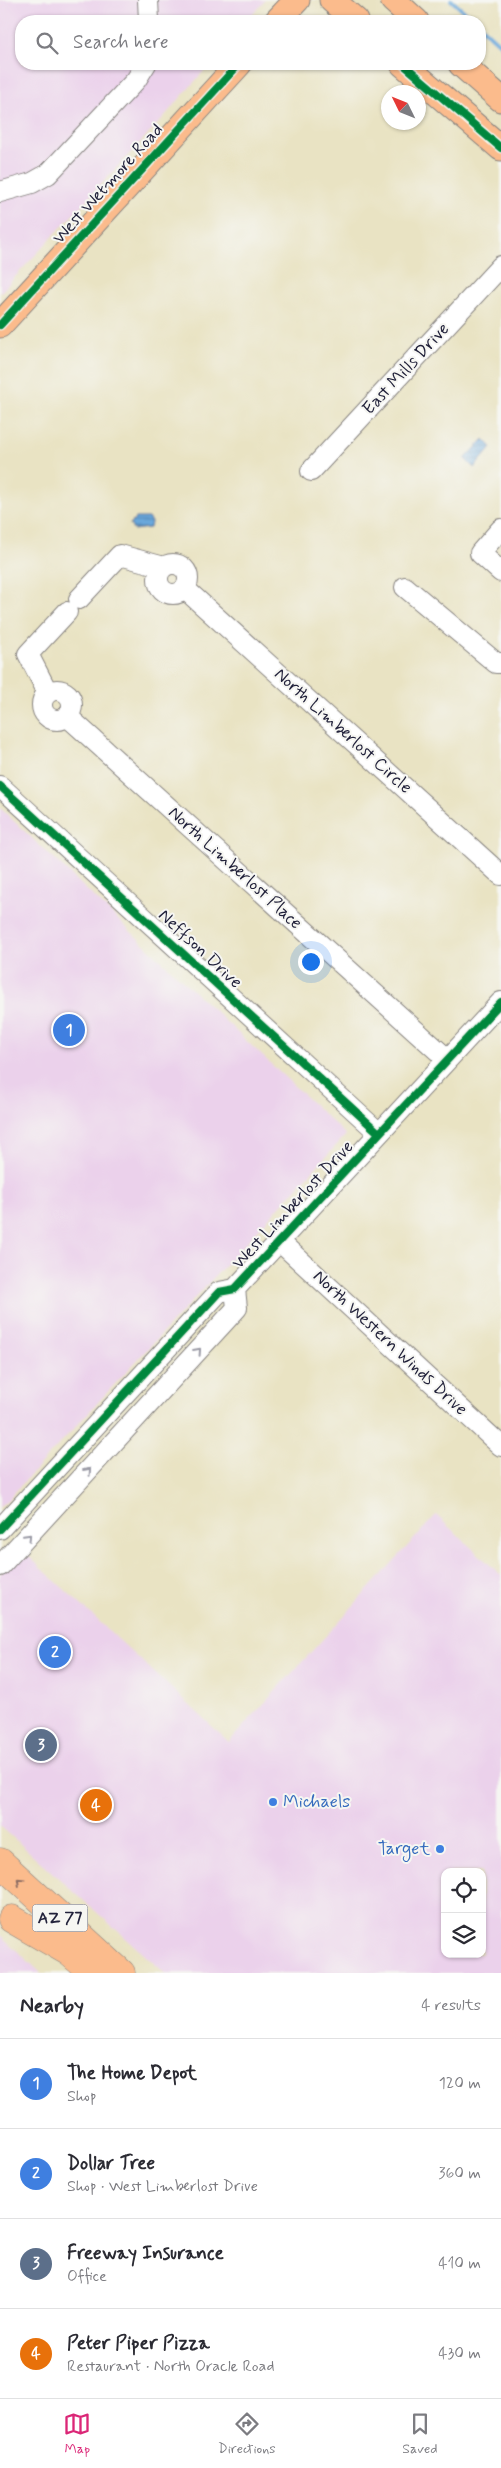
<!DOCTYPE html>
<html lang="en">
<head>
<meta charset="utf-8">
<style>
  :root { --surface:#fff; --page:#f7f7f7; --text:#2b2b33; --muted:#7c7c81; --line:#e1e1e2; --accent:#db2777 }
  body { margin:0; font-family:Mynerve,sans-serif; background:var(--page); color:var(--text) }
  .controls { position:absolute; right:15px; bottom:15px; display:grid; overflow:hidden; border-radius:10px; box-shadow:0 1px 4px #0004 }
  .controls button { width:45px; height:45px; display:grid; place-items:center; padding:0; border:0; border-bottom:1px solid var(--line); background:var(--surface); color:var(--text); font:25px sans-serif }
  .compass { position:absolute; left:381px; top:85px; width:45px; height:45px; border-radius:50%; background:var(--surface); box-shadow:0 1px 4px #0004; rotate:313deg }
  .you { position:absolute; left:310px; top:961px; width:18px; height:18px; margin:-12px; border:4px solid #fff; border-radius:50%; background:#1a73e8; box-shadow:0 0 0 8px #1a73e833 }
  .badge { display:grid; place-items:center; width:32px; height:32px; border-radius:50%; background:var(--accent); color:#fff; font-size:16px; font-weight:700 }
  .pin { position:absolute; translate:-50% -50%; border:2px solid #fff; box-shadow:0 1px 5px #0006 }
  .list { margin:0; padding:0; list-style:none }
  h2 { display:flex; justify-content:space-between; align-items:center; height:65px; margin:0; padding:0 20px; font-size:21px }
  h2 small { font-size:16px; font-weight:400; color:var(--muted) }
  .list li { display:grid; grid-template-columns:32px 1fr auto; gap:15px; align-items:center; box-sizing:border-box; height:90px; padding:0 20px; border-top:1px solid var(--line) }
  .list b { display:block; font-size:19px; white-space:nowrap }
  .list p { margin:0; font-size:16px; white-space:nowrap; color:var(--muted) }
  .list em { font-size:16px; font-style:normal; color:var(--muted) }
  .icon { flex:none; width:28px; height:28px; fill:none; stroke:currentColor; stroke-width:2; stroke-linecap:round; stroke-linejoin:round }
  .map { position:relative; flex:none; width:501px; height:1973px; overflow:hidden }
  .search { position:absolute; background:var(--surface); box-shadow:0 1px 4px #0004; left:15px; right:15px; top:15px; height:55px; display:flex; align-items:center; gap:12px; box-sizing:border-box; padding:0 18px; border-radius:20px; color:var(--muted); font-size:19px }
  .sheet { height:425px; background:var(--surface) }
  nav { display:flex; justify-content:space-around; align-items:center; box-sizing:border-box; height:70px; border-top:1px solid var(--line); background:var(--surface); font-size:14px; color:var(--muted) }
  nav a { display:grid; justify-items:center; gap:2px }
  nav .on { color:var(--accent) }
  .map>svg:first-child { display:block }
</style>
</head>
<body>
<div class="map">
<svg width="501" height="1973" viewBox="0 0 501 1973">
  <defs>
    <pattern id="water-rules" width="6" height="5" patternUnits="userSpaceOnUse" patternTransform="scale(1.25)"><rect width="6" height="5" fill="#6aa8dc"/><path d="M0 2.5h6" fill="none" stroke="#5788b4"/></pattern>
  </defs>
  <rect width="100%" height="100%" fill="#f6f6f2"/>
  <filter id="ink" filterUnits="userSpaceOnUse"><feTurbulence type="fractalNoise" baseFrequency=".02" numOctaves="2"/><feDisplacementMap in="SourceGraphic" scale="10" xChannelSelector="R" yChannelSelector="G"/><feConvolveMatrix kernelMatrix="1 2 1 2 8 2 1 2 1" color-interpolation-filters="sRGB"/></filter>
  <filter id="wash" filterUnits="userSpaceOnUse"><feTurbulence type="fractalNoise" baseFrequency=".0096" numOctaves="4" result="noise"/><feDisplacementMap in="SourceGraphic" scale="20" xChannelSelector="R" yChannelSelector="G"/><feGaussianBlur stdDeviation="1.12" result="paint"/><feColorMatrix in="noise" values="0 0 0 0 0 0 0 0 0 0 0 0 0 0 0 0 0 1.4 0 .05"/><feComposite in="paint" operator="in"/></filter>
  <g filter="url(#wash)">
    <rect width="100%" height="100%" fill="#e9e3c3"/>
    <path fill="#ebd1eb" fill-rule="evenodd" d="M0,0H265L247,21H21V64H210L162,119L0,293Z
      M0,808L346,1135L0,1508Z
      M436,1515L501,1575V1973H165L0,1826V1574L22,1550L229,1742ZM445,1872H482V1954H445Z
      M0,1935L41,1973H0Z"/>
    <path fill="url(#water-rules)" stroke="#46658c" d="M484,439L492,447L474,468L465,459Z
      M136,518H148L151,522L150,528L133,530L130,524Z"/>
    <g fill="none" stroke-linecap="round" stroke-linejoin="round">
      <path stroke="#6aa8dc" stroke-width="4" d="M451,0L475,21
        M480,26L501,45"/>
    </g>
  </g>
  <g filter="url(#ink)">
    <g fill="none" stroke-linecap="round" stroke-linejoin="round">
      <defs>
        <path id="minor" d="M148,0L149,21
          M0,192L32,183L48,174L136,80L146,64
          M311,471L501,266
          M501,529L480,553L501,572
          M158 579a15 15 0 1 1 30 0a15 15 0 1 1-30 0Z
          M405,587L496,663H501
          M185,589L501,875
          M79,599L120,555L164,567
          M42 705a15 15 0 1 1 30 0a15 15 0 1 1-30 0Z
          M48,693L28,654L67,612
          M67,716L447,1059
          M0,786L379,1133
          M279,1241L501,1446
          M0,1529L219,1292L235,1289L501,1002
          M0,1566L237,1308L235,1289"/>
        <path id="major" d="M332,0L356,21
          M393,0L416,21
          M277,21L297,0
          M403,64L501,148
          M461,64L501,99
          M0,325L239,64"/>
        <path id="highway" d="M0,1862L121,1973
          M12,1919L69,1952L94,1973"/>
      </defs>
      <use href="#minor" stroke="#86827f" stroke-width="22"/>
      <use href="#major" stroke="#86827f" stroke-width="27"/>
      <use href="#highway" stroke="#86827f" stroke-width="29"/>
      <use href="#minor" stroke="#fff" stroke-width="20"/>
      <use href="#major" stroke="#fbbb8c" stroke-width="25"/>
      <use href="#highway" stroke="#fbbb8c" stroke-width="28"/>
      <defs>
        <path id="cycleway" d="M403,64L501,148
          M0,325L239,64
          M0,786L379,1133
          M0,1529L219,1292L235,1289L501,1002"/>
      </defs>
      <use href="#cycleway" stroke="#f6f6f2" stroke-width="11"/>
      <use href="#cycleway" stroke="#00873e" stroke-width="8"/>
    </g>
    <defs><path id="oneway-chevron" d="M-2-3.5L2.5 0L-2 3.5" fill="none" stroke-width="1.6" stroke-linecap="round" stroke-linejoin="round" transform="scale(1.25)"/></defs>
    <g stroke="#9c9ca7">
      <use href="#oneway-chevron" transform="translate(198 1351) rotate(-48)"/>
      <use href="#oneway-chevron" transform="translate(88 1471) rotate(-48)"/>
      <use href="#oneway-chevron" transform="translate(28 1537) rotate(-47)"/>
    </g>
    <use stroke="#8e6e64" href="#oneway-chevron" transform="translate(20 1881) rotate(-137)"/>
  </g>
  <g fill="#3f7fe0" stroke="#f6f6f2" stroke-width="2">
    <circle cx="273" cy="1802" r="5"/>
    <circle cx="440" cy="1849" r="5"/>
  </g>
  <g text-anchor="middle" dominant-baseline="central" stroke-width="4" stroke-linejoin="round" paint-order="stroke">
    <rect fill="#f6f6f2" stroke="#626272" stroke-width="1" x="32.5" y="1904.5" width="55" height="27" rx="4"/>
    <g font-size="16" font-weight="bold" fill="#22223b">
      <text x="60" y="1918">AZ 77</text>
    </g>
    <g font-size="18" fill="#22223b" stroke="#f6f6f2">
      <text transform="translate(108 184) rotate(-48)">West Wetmore Road</text>
      <text transform="translate(406 369) rotate(-47)">East Mills Drive</text>
      <text transform="translate(343 731) rotate(42)">North Limberlost Circle</text>
      <text transform="translate(235 868) rotate(42)">North Limberlost Place</text>
      <text transform="translate(200 949) rotate(43)">Neffson Drive</text>
      <text transform="translate(293 1205) rotate(-47)">West Limberlost Drive</text>
      <text transform="translate(390 1343) rotate(43)">North Western Winds Drive</text>
    </g>
    <g font-size="18" fill="#366cbe" stroke="#f6f6f2" text-anchor="start">
      <text x="283" y="1802">Michaels</text>
      <text x="430" y="1849" text-anchor="end">Target</text>
    </g>
  </g>
</svg>
<div class="controls">
<button><svg class="icon" aria-label="locate" viewBox="0 0 24 24"><circle cx="12" cy="12" r="6"/><path d="M12 2v4M12 18v4M2 12h4M18 12h4"/></svg></button>
<button><svg class="icon" aria-label="layers" viewBox="0 0 24 24"><path d="M12 4l9 5-9 5-9-5zM3 14l9 5 9-5"/></svg></button>
</div>
<svg class="compass" viewBox="-18 -18 36 36"><path d="M0-13l5 13h-10z" fill="#e53935"/><path d="M0 13l5-13h-10z" fill="#7c7c81"/></svg>
<div class="you"></div>
<div class="pin badge" style="left:69px;top:1030px;background:#3f7fe0">1</div>
<div class="pin badge" style="left:55px;top:1652px;background:#3f7fe0">2</div>
<div class="pin badge" style="left:41px;top:1745px;background:#5c6f8a">3</div>
<div class="pin badge" style="left:96px;top:1805px;background:#e8710a">4</div>
<div class="search"><svg class="icon" aria-label="search" viewBox="0 0 24 24"><circle cx="10" cy="10" r="6"/><path d="M15 15l6 6"/></svg>Search here</div>
</div>
<section class="sheet">
<h2>Nearby<small>4 results</small></h2>
<ul class="list">
<li><span class="badge" style="background:#3f7fe0">1</span><div><b>The Home Depot</b><p>Shop</p></div><em>120 m</em></li>
<li><span class="badge" style="background:#3f7fe0">2</span><div><b>Dollar Tree</b><p>Shop · West Limberlost Drive</p></div><em>360 m</em></li>
<li><span class="badge" style="background:#5c6f8a">3</span><div><b>Freeway Insurance</b><p>Office</p></div><em>410 m</em></li>
<li><span class="badge" style="background:#e8710a">4</span><div><b>Peter Piper Pizza</b><p>Restaurant · North Oracle Road</p></div><em>430 m</em></li>
</ul>
</section>
<nav>
<a class="on"><svg class="icon" aria-label="map" viewBox="0 0 24 24"><path d="M3 6l6-2 6 2 6-2v14l-6 2-6-2-6 2zM9 4v14M15 6v14"/></svg>Map</a>
<a><svg class="icon" aria-label="directions" viewBox="0 0 24 24"><path d="M12 3l9 9-9 9-9-9zM9 14v-3h6M13 9l2 2-2 2"/></svg>Directions</a>
<a><svg class="icon" aria-label="saved" viewBox="0 0 24 24"><path d="M7 4h10v16l-5-4-5 4z"/></svg>Saved</a>
</nav>
</body>
</html>
